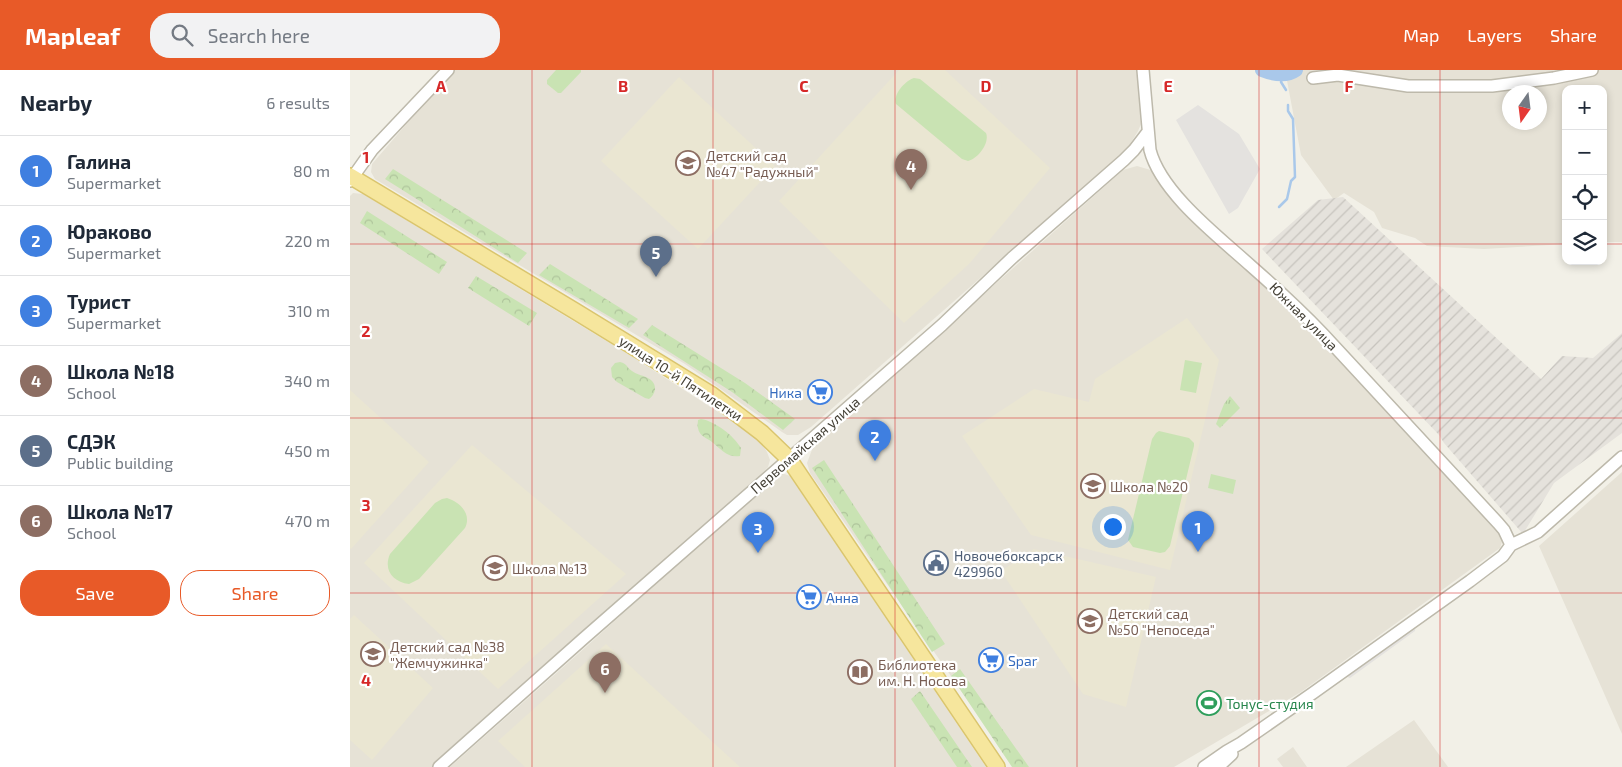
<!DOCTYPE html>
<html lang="en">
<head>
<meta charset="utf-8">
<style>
  :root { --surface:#fff; --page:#f2f2f3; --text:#1f2937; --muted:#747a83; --line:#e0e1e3; --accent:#e85a28 }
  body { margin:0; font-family:"Exo 2",sans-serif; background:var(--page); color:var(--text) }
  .controls { position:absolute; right:15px; top:15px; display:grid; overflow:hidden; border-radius:10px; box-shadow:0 2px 8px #0003 }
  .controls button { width:45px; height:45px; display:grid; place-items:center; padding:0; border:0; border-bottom:1px solid var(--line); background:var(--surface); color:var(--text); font:25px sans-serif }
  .compass { position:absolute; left:1152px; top:15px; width:45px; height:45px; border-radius:50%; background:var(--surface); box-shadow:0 2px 8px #0003; rotate:194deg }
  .you { position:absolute; left:762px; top:456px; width:18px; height:18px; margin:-12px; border:4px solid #fff; border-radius:50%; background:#1a73e8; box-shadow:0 0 0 8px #1a73e833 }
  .badge { display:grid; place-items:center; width:32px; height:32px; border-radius:50%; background:var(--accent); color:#fff; font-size:16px; font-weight:700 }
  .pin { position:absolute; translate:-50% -41px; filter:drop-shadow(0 1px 2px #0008) }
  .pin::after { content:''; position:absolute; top:26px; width:18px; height:15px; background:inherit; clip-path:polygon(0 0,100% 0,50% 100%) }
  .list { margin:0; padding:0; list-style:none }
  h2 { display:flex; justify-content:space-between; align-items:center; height:65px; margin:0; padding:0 20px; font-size:21px }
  h2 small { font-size:16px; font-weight:400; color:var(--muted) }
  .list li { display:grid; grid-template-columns:32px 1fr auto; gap:15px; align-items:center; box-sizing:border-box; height:70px; padding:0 20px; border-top:1px solid var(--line) }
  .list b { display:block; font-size:19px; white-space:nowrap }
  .list p { margin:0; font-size:16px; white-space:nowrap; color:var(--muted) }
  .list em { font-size:16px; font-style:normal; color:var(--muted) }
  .actions { display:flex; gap:10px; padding:15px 20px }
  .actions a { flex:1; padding:11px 0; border:1px solid var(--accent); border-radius:20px; text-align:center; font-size:18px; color:var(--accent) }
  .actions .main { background:var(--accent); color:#fff }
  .icon { flex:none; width:28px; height:28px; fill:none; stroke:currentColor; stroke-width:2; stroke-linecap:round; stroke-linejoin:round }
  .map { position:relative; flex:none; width:1272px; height:697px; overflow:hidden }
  header { display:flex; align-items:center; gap:30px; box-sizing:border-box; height:70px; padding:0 25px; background:var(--accent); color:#fff }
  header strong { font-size:24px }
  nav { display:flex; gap:28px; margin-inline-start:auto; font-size:18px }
  .search { width:350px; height:45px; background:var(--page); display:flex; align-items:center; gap:12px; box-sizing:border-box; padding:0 18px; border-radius:20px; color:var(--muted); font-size:19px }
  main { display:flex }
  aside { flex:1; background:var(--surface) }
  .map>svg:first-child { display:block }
</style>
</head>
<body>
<header>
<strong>Mapleaf</strong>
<div class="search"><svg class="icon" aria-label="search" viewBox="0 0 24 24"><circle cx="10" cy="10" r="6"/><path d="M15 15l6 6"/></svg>Search here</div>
<nav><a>Map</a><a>Layers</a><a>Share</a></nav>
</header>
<main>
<aside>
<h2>Nearby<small>6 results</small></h2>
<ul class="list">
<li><span class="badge" style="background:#3f7fe0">1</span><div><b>Галина</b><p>Supermarket</p></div><em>80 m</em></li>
<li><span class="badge" style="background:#3f7fe0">2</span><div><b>Юраково</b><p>Supermarket</p></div><em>220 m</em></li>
<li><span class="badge" style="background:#3f7fe0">3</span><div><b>Турист</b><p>Supermarket</p></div><em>310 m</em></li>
<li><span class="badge" style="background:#8d6e63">4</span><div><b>Школа №18</b><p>School</p></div><em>340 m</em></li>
<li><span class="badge" style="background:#5c6f8a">5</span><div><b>СДЭК</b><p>Public building</p></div><em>450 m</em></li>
<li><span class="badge" style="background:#8d6e63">6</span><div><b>Школа №17</b><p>School</p></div><em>470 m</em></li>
</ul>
<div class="actions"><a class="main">Save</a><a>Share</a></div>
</aside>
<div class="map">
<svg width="1272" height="697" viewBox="0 0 1272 697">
  <defs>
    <pattern id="industrial-furrows" width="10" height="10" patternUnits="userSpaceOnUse" patternTransform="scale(1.25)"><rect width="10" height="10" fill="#e5e2dc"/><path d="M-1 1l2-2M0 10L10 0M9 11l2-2" fill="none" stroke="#c6c3bd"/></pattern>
    <pattern id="forest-crowns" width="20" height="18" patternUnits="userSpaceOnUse" patternTransform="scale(1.25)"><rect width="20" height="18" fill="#c9e3b3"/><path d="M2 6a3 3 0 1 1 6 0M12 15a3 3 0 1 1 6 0" fill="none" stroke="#aec49b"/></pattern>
    <pattern id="park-tufts" width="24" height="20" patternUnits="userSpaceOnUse" patternTransform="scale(1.25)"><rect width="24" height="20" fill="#c9e3b3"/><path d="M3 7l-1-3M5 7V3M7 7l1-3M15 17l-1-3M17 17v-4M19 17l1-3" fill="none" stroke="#aec49b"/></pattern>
  </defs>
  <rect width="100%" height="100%" fill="#f2f0e7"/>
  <path fill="#e6e2d6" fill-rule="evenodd" d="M103,0H789L794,47L788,61L777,79L461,357L448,365H437L432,362L335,294L25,109L21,102L22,94Z
    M935,0H1272V172H1253V19H1216V174L1134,179L1077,176L1065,168L1032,158L1024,142L994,123L984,130L951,85ZM1160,22H1190V52H1160Z
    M787,96L804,101L961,254L1154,466L1150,478L951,622L824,697H664L460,403L457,393L463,377L773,100Z
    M3,123L13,124L278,284L387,354L411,372L417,382L420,390L418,397L411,405L83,697H0V126Z
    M429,402L440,406L636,697H100L237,576Z
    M1272,402V664L1189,476Z
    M1064,650L1098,697H996Z
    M943,677L957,697H933L927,689Z"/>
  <path fill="url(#industrial-furrows)" d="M993,127L1191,309L1212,286L1243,288L1272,263V363L1204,413L1173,464L1094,373L1089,365L912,179L968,130Z"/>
  <path fill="#eae6d2" d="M549,0H595L700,98L619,194L554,253L429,131Z
    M329,7L425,96L348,179L251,91Z
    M837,248L869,290L820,500L681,465L612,366L684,319L739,332L745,309Z
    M0,320L79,392L1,479L0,478Z
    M122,375L276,504L148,619L14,493Z
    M684,479L806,507L776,637L733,624L651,501Z
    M4,545L83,618L22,690L0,670V549Z
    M256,574L390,697H175L148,671Z"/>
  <path fill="#c9e3b3" d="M206,0H231V2L211,23H208L197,14V10Z
    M564,8L570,9L636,63C640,73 628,89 618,91L612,89L546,34C543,24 555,11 564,8Z
    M835,290L852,293L846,323L830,320Z
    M809,361L839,368L844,373V376L820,476L815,482L810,483L783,477L778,470L802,369L806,363Z
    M861,404L886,410L883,424L858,418Z
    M97,428C110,432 122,444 115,458L69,509L59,514C43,512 33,500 40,484L85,433L92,429Z"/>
  <path fill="url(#forest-crowns)" d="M43,99L177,183L168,193L35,109Z
    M17,141L97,192L89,204L10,153Z
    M200,194L288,249L279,258L189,205Z
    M126,206L187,243L179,256L118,218Z
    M302,255L395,313L445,349L433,360L382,322L293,265Z
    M270,292C278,294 276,297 282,301C290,307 306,306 305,320C304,324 302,327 299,329L295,328L267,312L262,307L261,298L265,293Z
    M351,349C365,351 384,366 391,378L390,386C377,388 371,379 362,372C357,368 349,366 348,358C347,356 348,353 348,350Z
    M474,390L595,574L582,582L462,398Z
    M610,599L679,697H662L601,606Z
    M570,621L622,697H607L561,629Z"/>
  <path fill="url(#park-tufts)" d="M880,326L890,338L870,358L866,354L874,334Z"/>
  <path fill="#e4e2df" d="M848,35L889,64L910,99L888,138L879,144L826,50Z
    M1066,549L1065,561L1000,608L990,604Z"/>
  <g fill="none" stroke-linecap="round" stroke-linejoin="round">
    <path stroke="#a9c8ea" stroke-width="2.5" d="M933,4L931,12L936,20
      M929,137L937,129L941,111L945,107L943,49L938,41V35"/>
    <path stroke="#a9c8ea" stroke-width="14" d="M912,0C922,4 936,7 946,0"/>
    <defs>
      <path id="minor" d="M793,0L800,80C811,123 869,167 901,196C926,218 950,240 973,264L1148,453L1154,460L1161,475
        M963,8L988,5L1058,16H1142L1204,8L1242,0
        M0,111L22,80L98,0
        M1161,475L1188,462L1272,387
        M89,697L233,569L592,255L662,188L774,90L784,80L797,63
        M854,697L877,681L891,673L963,623L1120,511L1153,486L1161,475
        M868,697L882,684"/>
      <path id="major" d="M0,106L225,241L362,325L412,363L439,389L647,697"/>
    </defs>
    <use href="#minor" stroke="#bdb9ab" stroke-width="14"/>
    <use href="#major" stroke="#dac56e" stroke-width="18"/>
    <use href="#minor" stroke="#fff" stroke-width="11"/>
    <use href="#major" stroke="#f6e69d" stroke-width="15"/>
  </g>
  <path fill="none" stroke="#d62828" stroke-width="1" stroke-opacity="0.55" d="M182,0V697M363,0V697M545,0V697M727,0V697M909,0V697M1090,0V697M0,174H1216M1253,174H1272M0,348H1272M0,523H1272"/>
  <defs>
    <symbol id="school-ring" viewBox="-11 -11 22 22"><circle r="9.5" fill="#fff" stroke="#8d6e63" stroke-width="1.5"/><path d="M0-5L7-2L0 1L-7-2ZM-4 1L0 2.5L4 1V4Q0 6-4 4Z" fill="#8d6e63"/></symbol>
    <symbol id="supermarket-ring" viewBox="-11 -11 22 22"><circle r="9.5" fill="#fff" stroke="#3f7fe0" stroke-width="1.5"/><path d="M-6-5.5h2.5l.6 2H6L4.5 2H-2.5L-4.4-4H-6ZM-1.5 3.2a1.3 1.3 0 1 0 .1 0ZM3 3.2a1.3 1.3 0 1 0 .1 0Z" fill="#3f7fe0"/></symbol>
    <symbol id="civic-ring" viewBox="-11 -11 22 22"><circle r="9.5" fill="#fff" stroke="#5c6f8a" stroke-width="1.5"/><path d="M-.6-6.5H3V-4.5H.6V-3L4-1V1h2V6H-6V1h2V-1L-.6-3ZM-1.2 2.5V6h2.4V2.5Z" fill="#5c6f8a"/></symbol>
    <symbol id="library-ring" viewBox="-11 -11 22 22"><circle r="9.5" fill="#fff" stroke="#8d6e63" stroke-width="1.5"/><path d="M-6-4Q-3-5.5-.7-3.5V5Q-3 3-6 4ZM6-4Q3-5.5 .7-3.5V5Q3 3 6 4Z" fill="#8d6e63"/></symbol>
    <symbol id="stadium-ring" viewBox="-11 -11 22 22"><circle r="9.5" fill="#fff" stroke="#2e9e5b" stroke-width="1.5"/><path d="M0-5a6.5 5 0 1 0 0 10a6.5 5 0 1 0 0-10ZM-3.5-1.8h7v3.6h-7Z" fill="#2e9e5b"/></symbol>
  </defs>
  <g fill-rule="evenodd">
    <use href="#school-ring" x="324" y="79" width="28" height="28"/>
    <use href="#supermarket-ring" x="456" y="308" width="28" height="28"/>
    <use href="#school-ring" x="729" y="402" width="28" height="28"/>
    <use href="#civic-ring" x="572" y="479" width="28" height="28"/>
    <use href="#school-ring" x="131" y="484" width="28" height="28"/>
    <use href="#supermarket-ring" x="445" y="513" width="28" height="28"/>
    <use href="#school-ring" x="726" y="537" width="28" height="28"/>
    <use href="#school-ring" x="9" y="570" width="28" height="28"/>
    <use href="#supermarket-ring" x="627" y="576" width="28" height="28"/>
    <use href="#library-ring" x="496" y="588" width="28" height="28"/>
    <use href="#stadium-ring" x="845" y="619" width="28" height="28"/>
  </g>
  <g text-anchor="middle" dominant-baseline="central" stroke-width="4.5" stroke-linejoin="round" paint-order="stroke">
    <g font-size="14" fill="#785e54" stroke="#fff" text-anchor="start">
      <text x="356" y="85">Детский сад<tspan x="356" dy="16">№47 "Радужный"</tspan></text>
      <text x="760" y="416">Школа №20</text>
      <text x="162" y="498">Школа №13</text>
      <text x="758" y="543">Детский сад<tspan x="758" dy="16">№50 "Непоседа"</tspan></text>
      <text x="40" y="576">Детский сад №38<tspan x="40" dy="16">"Жемчужинка"</tspan></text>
      <text x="528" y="594">Библиотека<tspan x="528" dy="16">им. Н. Носова</tspan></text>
    </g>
    <g font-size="14" fill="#454137" stroke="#fff">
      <text transform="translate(954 246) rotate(45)">Южная улица</text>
      <text transform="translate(331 308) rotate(33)">улица 10-й Пятилетки</text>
      <text transform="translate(455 375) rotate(-41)">Первомайская улица</text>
    </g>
    <g font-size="14" fill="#366cbe" stroke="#fff" text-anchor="start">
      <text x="452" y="322" text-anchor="end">Ника</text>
      <text x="476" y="527">Анна</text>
      <text x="658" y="590">Spar</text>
    </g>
    <g font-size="14" fill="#4e5e75" stroke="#fff" text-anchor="start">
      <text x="604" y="485">Новочебоксарск<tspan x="604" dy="16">429960</tspan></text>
    </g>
    <g font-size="14" fill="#27864d" stroke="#fff" text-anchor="start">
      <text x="876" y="633">Тонус-студия</text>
    </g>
  </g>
  <g font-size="16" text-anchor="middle" font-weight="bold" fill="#d62828" stroke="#fff" stroke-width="4.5" stroke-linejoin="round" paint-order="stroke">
    <text x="91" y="22">A</text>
    <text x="273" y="22">B</text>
    <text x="454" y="22">C</text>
    <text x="636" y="22">D</text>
    <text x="818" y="22">E</text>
    <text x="999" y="22">F</text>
    <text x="16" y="93">1</text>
    <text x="16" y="267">2</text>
    <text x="16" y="441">3</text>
    <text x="16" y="616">4</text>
  </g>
</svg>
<div class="controls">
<button>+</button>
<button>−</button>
<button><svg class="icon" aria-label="locate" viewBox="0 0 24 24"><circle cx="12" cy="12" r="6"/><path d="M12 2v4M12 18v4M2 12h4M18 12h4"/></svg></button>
<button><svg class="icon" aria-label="layers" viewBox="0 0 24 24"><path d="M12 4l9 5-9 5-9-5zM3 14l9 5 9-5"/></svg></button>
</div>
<svg class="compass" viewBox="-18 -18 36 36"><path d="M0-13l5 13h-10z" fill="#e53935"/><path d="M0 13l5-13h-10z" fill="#747a83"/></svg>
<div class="you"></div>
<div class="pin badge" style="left:848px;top:482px;background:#3f7fe0">1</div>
<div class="pin badge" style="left:525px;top:391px;background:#3f7fe0">2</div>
<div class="pin badge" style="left:408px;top:483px;background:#3f7fe0">3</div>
<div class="pin badge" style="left:561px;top:120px;background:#8d6e63">4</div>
<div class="pin badge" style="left:306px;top:207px;background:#5c6f8a">5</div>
<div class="pin badge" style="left:255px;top:623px;background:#8d6e63">6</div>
</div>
</main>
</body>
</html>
